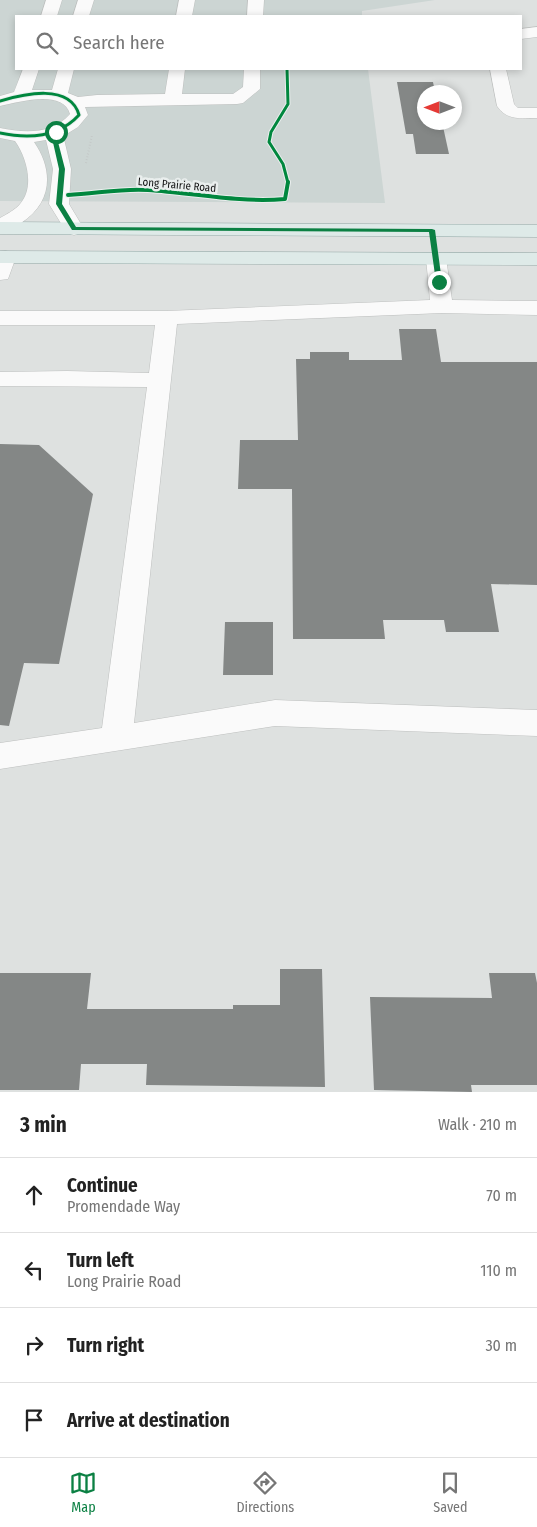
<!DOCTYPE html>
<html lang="en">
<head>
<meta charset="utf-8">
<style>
  :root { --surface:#fff; --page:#f6f6f6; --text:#222; --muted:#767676; --line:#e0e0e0; --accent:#0b8043 }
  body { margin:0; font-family:"Fira Sans Condensed",sans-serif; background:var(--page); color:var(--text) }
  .compass { position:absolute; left:417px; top:85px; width:45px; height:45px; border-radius:50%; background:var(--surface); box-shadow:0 2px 8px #0003; rotate:270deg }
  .stop { position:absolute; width:15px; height:15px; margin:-11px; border:4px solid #0b8043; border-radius:50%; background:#fff }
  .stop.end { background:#0b8043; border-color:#fff; box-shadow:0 1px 5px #0008 }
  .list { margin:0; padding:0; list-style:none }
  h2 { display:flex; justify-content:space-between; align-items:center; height:65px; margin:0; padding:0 20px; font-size:21px }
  h2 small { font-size:16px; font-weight:400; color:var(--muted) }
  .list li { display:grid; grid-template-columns:32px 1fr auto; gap:15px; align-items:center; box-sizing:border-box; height:75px; padding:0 20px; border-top:1px solid var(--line) }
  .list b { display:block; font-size:19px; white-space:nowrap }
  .list p { margin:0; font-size:16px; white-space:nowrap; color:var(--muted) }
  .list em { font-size:16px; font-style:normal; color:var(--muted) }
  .icon { flex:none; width:28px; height:28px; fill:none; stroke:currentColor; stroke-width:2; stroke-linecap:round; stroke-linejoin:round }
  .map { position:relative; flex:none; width:537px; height:1092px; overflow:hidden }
  .search { position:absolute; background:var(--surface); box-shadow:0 2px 8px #0003; left:15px; right:15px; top:15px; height:55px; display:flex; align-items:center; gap:12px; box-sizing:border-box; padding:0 18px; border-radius:0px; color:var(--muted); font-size:19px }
  .sheet { height:365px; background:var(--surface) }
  nav { display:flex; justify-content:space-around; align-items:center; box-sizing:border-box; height:70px; border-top:1px solid var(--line); background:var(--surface); font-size:14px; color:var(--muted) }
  nav a { display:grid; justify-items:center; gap:2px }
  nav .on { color:var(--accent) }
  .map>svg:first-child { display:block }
</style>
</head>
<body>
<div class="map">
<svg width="537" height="1092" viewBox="0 0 537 1092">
  <rect width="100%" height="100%" fill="#dee1e0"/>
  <path fill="#ccd5d3" d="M0,0H435L362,11V16H16V69H368L385,203L0,201Z"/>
  <path fill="#848786" d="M397,82H433L435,92H424V122H442L449,154H416L413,134H406Z
    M399,329H436L441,362H537V585L491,584L499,632H446L444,620H383L385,639H293L292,489H238L240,440H298L296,359H310V352H349V360H402Z
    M0,444L39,445L93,494L59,664L24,663L9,726L0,725Z
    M225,622H273V675H223Z
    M280,969H322L325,1087L146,1085L147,1064H81L79,1090H0V973H91L87,1009H233V1005H280Z
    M489,973H535L537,983V1085H471L472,1092L374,1090L370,997L492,998Z"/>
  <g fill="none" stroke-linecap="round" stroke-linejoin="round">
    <defs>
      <path id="minor" d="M46,0H62L57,16H41Z
        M78,0H94L89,16H73Z
        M179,0H195L192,16H176Z
        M248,0H264L263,16H247Z
        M537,27V37L521,39V29Z
        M23,69H39L32,90H52L58,69H74L68,93L78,97L97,95L165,94L169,69H185L182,94H233L243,87L244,69H260V89L243,103L237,104L85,107L88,115L78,127L65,135L64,139L71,169L69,204L84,229L81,233L74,235L67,233L49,204L53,169L46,140L34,142C54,171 52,203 21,223C14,227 8,231 0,233V218C7,214 15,210 20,204C35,187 27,158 15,141L0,138V128C24,133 52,135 70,114C63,89 19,102 0,106V96L14,92Z
        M490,69H506L514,104L518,108H537V118C521,118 507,121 497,106Z
        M6,251L13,253L16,257L8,279L0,280V252Z
        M436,252L443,254L446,258L452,300L537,301V315L442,313L177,324L134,723L275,700L537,710V736L275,726L0,769V743L102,728L147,387L2,386H0V372L67,371L149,373L155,325H0V311H167L430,300L426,258L429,254Z"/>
      <path id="major" d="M0,222L537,225V237L0,234Z
        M0,251L537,253V265L0,263Z"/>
    </defs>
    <use href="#minor" stroke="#bdbfbe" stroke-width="1"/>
    <use href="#major" stroke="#92a7a5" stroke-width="1"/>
    <path stroke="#bebfbf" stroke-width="2" stroke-dasharray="0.5 2.5" stroke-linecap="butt" d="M86,163L92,135"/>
    <use href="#minor" fill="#fafafa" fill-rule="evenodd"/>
    <use href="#major" fill="#deeae8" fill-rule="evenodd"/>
    <defs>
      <path id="cycleway-far1" d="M287,69L288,104L271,132L269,142L283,164L288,183
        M0,101C24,94 70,83 79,115C58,138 29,139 0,133"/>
      <path id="cycleway" d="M68,195C95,194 121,188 148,190C194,193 239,203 285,199L288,182"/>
    </defs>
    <use href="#cycleway-far1" stroke="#eaefee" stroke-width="5"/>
    <use href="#cycleway" stroke="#eaefee" stroke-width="6"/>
    <use href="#cycleway-far1" stroke="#00873e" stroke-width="3"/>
    <use href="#cycleway" stroke="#00873e" stroke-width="4"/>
  </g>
  <path fill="#0b8043" d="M56,131L58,132L57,138L65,169L62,204L76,227L432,229L435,230L442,282L439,283L436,282L429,232L72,230L56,204L59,169L52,138L53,132Z"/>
  <g text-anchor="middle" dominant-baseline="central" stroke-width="5" stroke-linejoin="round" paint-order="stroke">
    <g font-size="11" fill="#151616" stroke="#eaefee">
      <text transform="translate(177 185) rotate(5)">Long Prairie Road</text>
    </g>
  </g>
</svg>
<svg class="compass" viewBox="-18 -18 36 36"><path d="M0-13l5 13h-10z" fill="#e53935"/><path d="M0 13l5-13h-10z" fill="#767676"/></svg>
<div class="stop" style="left:56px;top:132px"></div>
<div class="stop end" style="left:439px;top:282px"></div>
<div class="search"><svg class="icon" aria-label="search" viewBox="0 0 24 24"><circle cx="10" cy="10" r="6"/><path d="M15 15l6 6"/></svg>Search here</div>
</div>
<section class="sheet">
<h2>3 min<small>Walk · 210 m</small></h2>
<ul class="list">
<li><svg class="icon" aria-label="ahead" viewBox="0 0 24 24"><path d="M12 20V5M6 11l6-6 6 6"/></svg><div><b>Continue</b><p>Promendade Way</p></div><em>70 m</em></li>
<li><svg class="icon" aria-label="left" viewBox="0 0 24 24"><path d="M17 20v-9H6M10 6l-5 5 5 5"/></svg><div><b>Turn left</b><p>Long Prairie Road</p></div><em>110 m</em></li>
<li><svg class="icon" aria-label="right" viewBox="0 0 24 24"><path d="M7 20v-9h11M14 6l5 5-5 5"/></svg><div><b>Turn right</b></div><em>30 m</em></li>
<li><svg class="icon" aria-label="arrive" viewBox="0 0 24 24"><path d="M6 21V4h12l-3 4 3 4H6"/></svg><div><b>Arrive at destination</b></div></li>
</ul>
</section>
<nav>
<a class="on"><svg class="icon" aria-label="map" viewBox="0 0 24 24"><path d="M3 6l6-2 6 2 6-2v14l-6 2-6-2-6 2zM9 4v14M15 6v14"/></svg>Map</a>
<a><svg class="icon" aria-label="directions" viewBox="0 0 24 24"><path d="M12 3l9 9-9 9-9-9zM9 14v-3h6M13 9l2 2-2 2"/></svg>Directions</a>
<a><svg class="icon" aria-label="saved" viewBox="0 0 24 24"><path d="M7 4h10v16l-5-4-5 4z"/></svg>Saved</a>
</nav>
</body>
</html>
